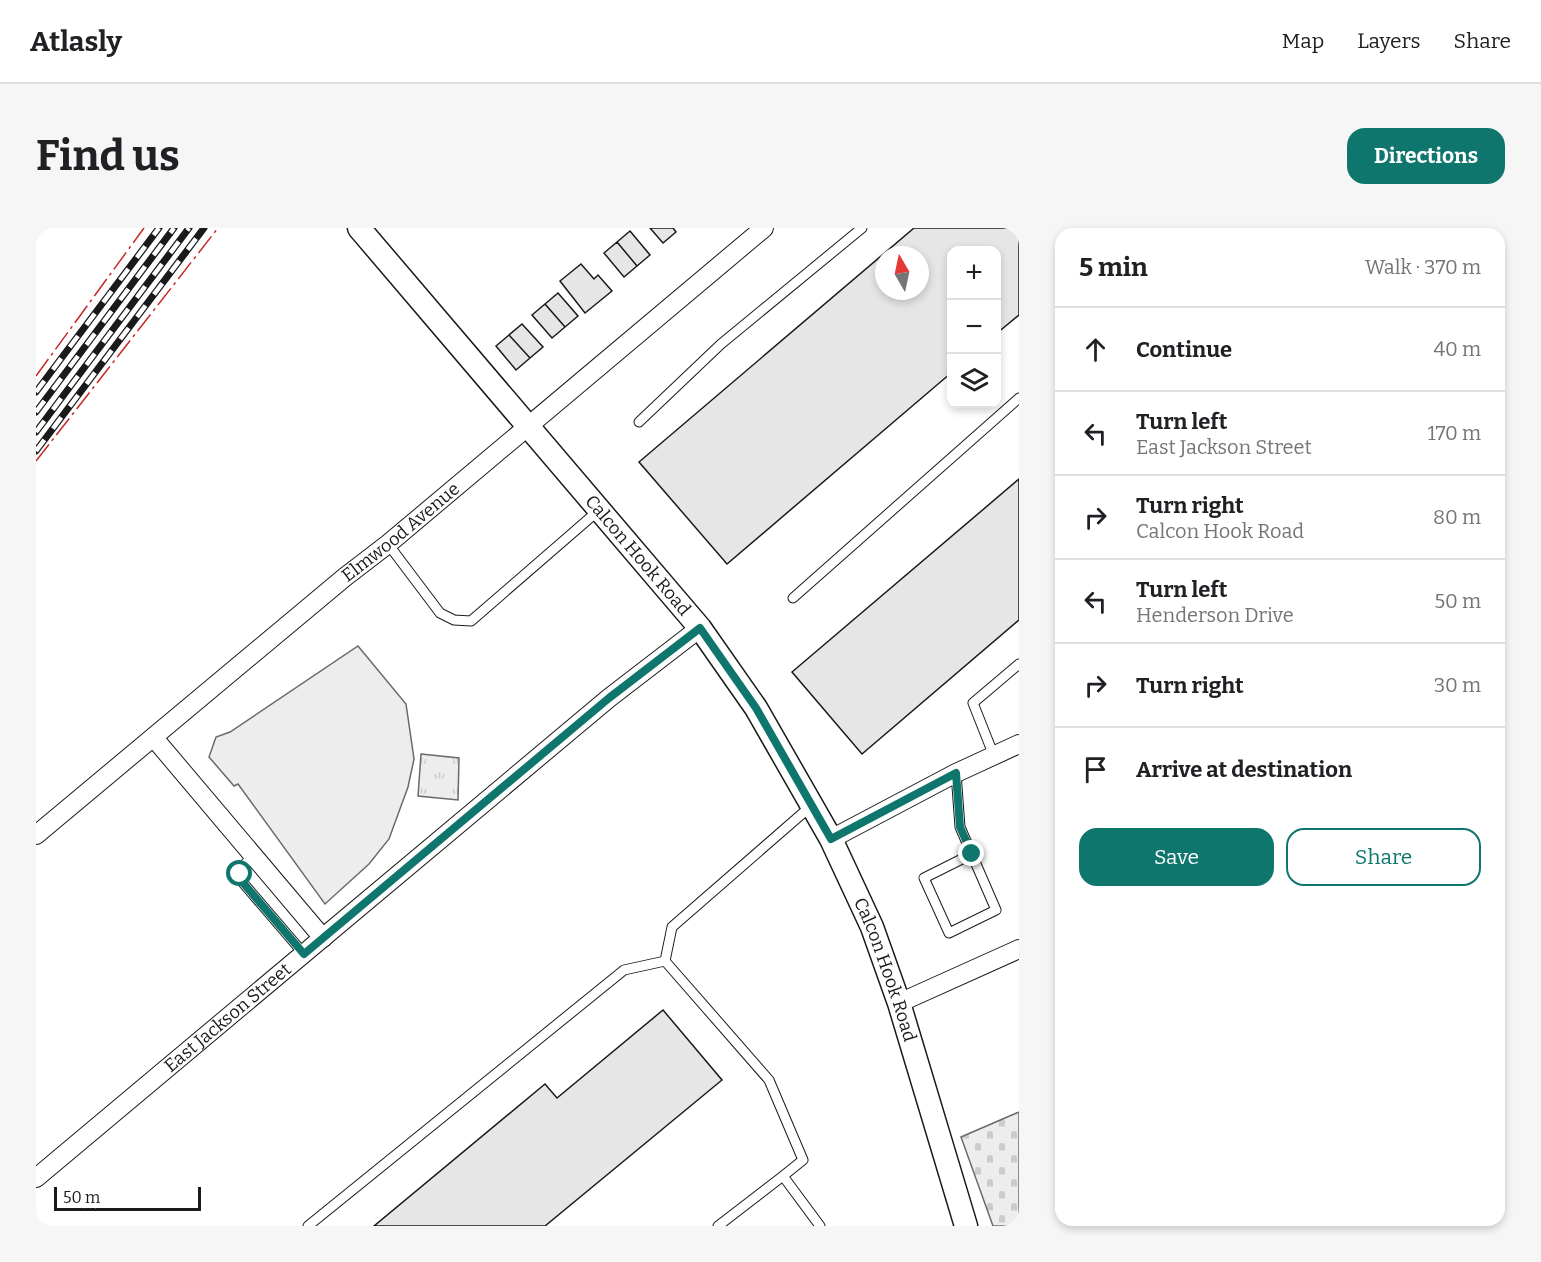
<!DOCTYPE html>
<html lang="en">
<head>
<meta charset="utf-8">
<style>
  :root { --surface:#fff; --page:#f6f6f6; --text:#202124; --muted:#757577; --line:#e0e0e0; --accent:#0f766e }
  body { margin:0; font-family:Bitter,serif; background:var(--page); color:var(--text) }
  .controls { position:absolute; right:18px; top:18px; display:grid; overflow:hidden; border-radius:12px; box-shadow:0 3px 9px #0003 }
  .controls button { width:54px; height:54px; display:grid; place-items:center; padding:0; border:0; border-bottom:2px solid var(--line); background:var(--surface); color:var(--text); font:30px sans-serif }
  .compass { position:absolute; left:839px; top:18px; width:54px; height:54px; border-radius:50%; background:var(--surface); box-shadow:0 3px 9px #0003; rotate:351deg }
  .scale { position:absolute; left:18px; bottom:15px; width:147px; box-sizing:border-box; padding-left:6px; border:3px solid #1a1a1a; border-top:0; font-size:16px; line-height:21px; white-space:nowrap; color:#1a1a1a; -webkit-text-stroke:4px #fff; paint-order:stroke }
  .stop { position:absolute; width:18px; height:18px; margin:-14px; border:4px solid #0f766e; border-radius:50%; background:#fff }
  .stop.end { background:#0f766e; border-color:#fff; box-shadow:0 2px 6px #0008 }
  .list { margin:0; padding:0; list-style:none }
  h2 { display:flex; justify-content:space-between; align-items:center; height:78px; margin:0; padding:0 24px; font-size:26px }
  h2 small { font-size:20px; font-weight:400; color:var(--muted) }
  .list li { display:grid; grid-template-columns:39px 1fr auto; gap:18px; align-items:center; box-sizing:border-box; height:84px; padding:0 24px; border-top:2px solid var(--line) }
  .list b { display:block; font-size:22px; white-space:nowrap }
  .list p { margin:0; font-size:20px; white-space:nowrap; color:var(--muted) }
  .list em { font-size:20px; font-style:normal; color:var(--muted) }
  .actions { display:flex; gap:12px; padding:18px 24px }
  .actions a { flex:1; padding:14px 0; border:2px solid var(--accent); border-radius:18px; text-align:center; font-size:21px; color:var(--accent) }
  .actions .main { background:var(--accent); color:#fff }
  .icon { flex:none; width:33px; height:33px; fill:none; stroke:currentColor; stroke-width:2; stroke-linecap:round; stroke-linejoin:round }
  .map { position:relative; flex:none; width:983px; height:998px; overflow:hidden; border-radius:18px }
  header { display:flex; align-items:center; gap:36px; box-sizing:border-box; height:84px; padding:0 30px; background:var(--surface); border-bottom:2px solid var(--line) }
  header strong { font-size:28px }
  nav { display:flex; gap:33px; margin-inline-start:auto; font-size:21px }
  .intro { display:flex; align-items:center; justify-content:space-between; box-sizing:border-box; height:144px; padding:0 36px }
  h1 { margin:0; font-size:42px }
  .button { padding:15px 27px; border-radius:18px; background:var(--accent); color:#fff; font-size:21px; font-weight:700 }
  main { display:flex; gap:36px; padding:0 36px }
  aside { flex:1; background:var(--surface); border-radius:18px; box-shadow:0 3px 9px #0003 }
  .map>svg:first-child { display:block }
</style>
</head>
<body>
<header>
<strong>Atlasly</strong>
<nav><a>Map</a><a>Layers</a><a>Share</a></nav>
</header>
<div class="intro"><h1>Find us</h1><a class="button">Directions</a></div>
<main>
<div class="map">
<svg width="983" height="998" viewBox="0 0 983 998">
  <defs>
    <pattern id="cemetery-stones" width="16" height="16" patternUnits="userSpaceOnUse" patternTransform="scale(1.5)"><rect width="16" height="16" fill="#ededed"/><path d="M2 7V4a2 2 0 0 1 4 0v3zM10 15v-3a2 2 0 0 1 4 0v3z" fill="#cbcbcb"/></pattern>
    <pattern id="park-tufts" width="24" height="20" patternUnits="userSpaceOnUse" patternTransform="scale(1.5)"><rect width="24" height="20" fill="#ededed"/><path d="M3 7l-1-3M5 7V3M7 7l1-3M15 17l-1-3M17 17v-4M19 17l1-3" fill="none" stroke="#cbcbcb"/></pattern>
  </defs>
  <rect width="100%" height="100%" fill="#fff"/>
  <path fill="#ededed" stroke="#6a6a6a" stroke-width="1.5" d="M322,418L370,476L378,531L372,559L353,611L333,636L289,676L202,556L198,558L173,529L180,509L194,504Z"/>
  <path fill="url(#cemetery-stones)" stroke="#6a6a6a" stroke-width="1.5" d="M983,884V998H957L925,909Z"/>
  <path fill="url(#park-tufts)" stroke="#6a6a6a" stroke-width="1.5" d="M385,526L423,530L422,572L382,568Z"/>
  <path fill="#e6e6e6" stroke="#1a1a1a" stroke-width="1.5" fill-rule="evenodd" d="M614,0H637L640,4L627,15Z
    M878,0H983V87L960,106V22H915V145L691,336L603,234ZM848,27H884V63H848Z
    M594,3L614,27L601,38L581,14Z
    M581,14L601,38L588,49L568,25Z
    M545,36L558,51L562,47L576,63L549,85L524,53Z
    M522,65L542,88L529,99L509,76Z
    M509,76L529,99L516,110L496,87Z
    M486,96L507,119L494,130L473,107Z
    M473,107L494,130L480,142L460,118Z
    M983,251V392L826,526L756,444Z
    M627,782L686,852L509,998H338L509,856L521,870Z"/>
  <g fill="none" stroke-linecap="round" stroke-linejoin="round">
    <defs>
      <path id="service" d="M603,194L685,116L826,0
        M352,316L404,385L418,392L435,393L563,282
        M757,370L983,170
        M958,528L937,475L983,436
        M920,545L924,599L960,682L913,705L888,650L936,626
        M217,628C206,639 201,640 208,656L268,726
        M629,733L636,699L775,578
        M272,998L588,742L629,733L733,852L767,932L747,948
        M682,998L747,948L784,998"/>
      <g id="minor">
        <path d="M118,510L287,710"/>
        <path id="s1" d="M0,607L309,349L352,316L728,0"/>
        <path d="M795,611L920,545L983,516"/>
        <path d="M863,775L983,721"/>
        <path id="s2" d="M0,950L573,470L664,400"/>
      </g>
      <g id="tertiary">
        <path id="s3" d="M323,0L664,400L720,480L795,611L836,699L863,775L930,998"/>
      </g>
    </defs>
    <use href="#service" stroke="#1a1a1a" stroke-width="11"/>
    <use href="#minor" stroke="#1a1a1a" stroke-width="20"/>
    <use href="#tertiary" stroke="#1a1a1a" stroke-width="25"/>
    <use href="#service" stroke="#fff" stroke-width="9"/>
    <use href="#minor" stroke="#fff" stroke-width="18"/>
    <use href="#tertiary" stroke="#fff" stroke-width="22"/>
    <defs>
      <path id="rail" d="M0,164L123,0
        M0,184L138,0
        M0,204L153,0
        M0,223L168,0"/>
    </defs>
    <use href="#rail" stroke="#1a1a1a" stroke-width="7"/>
    <use href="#rail" stroke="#fff" stroke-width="4.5" stroke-dasharray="14" stroke-linecap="butt"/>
    <path stroke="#c62828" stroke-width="1.5" stroke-dasharray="21 4.5 3 4.5" stroke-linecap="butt" d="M0,148L108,0
      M0,233L182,0"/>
  </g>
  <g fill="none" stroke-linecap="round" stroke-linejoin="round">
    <path stroke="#0f766e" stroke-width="8" d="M204,646L208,656L268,726L573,470L664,400L720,480L795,611L920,545L924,599L936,626"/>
  </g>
  <g text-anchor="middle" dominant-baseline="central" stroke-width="4.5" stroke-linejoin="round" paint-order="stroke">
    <g font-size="18" fill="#1a1a1a" stroke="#fff">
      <text stroke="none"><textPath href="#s1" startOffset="474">Elmwood Avenue</textPath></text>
      <text stroke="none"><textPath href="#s3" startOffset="430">Calcon Hook Road</textPath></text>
      <text stroke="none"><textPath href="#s3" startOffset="916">Calcon Hook Road</textPath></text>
      <text stroke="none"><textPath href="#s2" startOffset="250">East Jackson Street</textPath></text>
    </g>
  </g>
</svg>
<div class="controls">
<button>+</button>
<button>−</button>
<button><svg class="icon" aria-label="layers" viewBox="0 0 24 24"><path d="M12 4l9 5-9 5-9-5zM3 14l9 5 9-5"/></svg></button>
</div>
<svg class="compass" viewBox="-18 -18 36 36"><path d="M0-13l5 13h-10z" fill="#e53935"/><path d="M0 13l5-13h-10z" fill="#757577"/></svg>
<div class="scale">50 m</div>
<div class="stop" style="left:204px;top:646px"></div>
<div class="stop end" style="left:936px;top:626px"></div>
</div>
<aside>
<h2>5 min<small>Walk · 370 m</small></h2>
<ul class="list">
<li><svg class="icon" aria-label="ahead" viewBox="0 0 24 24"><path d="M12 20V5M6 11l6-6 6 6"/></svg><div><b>Continue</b></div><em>40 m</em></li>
<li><svg class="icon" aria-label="left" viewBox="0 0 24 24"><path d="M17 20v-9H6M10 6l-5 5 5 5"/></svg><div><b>Turn left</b><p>East Jackson Street</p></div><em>170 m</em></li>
<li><svg class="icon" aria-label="right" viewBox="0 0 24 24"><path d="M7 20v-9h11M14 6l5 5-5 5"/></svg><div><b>Turn right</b><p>Calcon Hook Road</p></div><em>80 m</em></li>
<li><svg class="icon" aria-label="left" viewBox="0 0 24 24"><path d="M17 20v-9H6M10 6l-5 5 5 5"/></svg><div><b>Turn left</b><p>Henderson Drive</p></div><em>50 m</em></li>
<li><svg class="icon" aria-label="right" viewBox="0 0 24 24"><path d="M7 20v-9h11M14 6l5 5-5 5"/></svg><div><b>Turn right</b></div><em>30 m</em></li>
<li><svg class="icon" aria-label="arrive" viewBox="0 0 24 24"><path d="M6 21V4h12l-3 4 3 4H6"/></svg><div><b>Arrive at destination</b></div></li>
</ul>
<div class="actions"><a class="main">Save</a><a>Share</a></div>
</aside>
</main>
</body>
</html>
